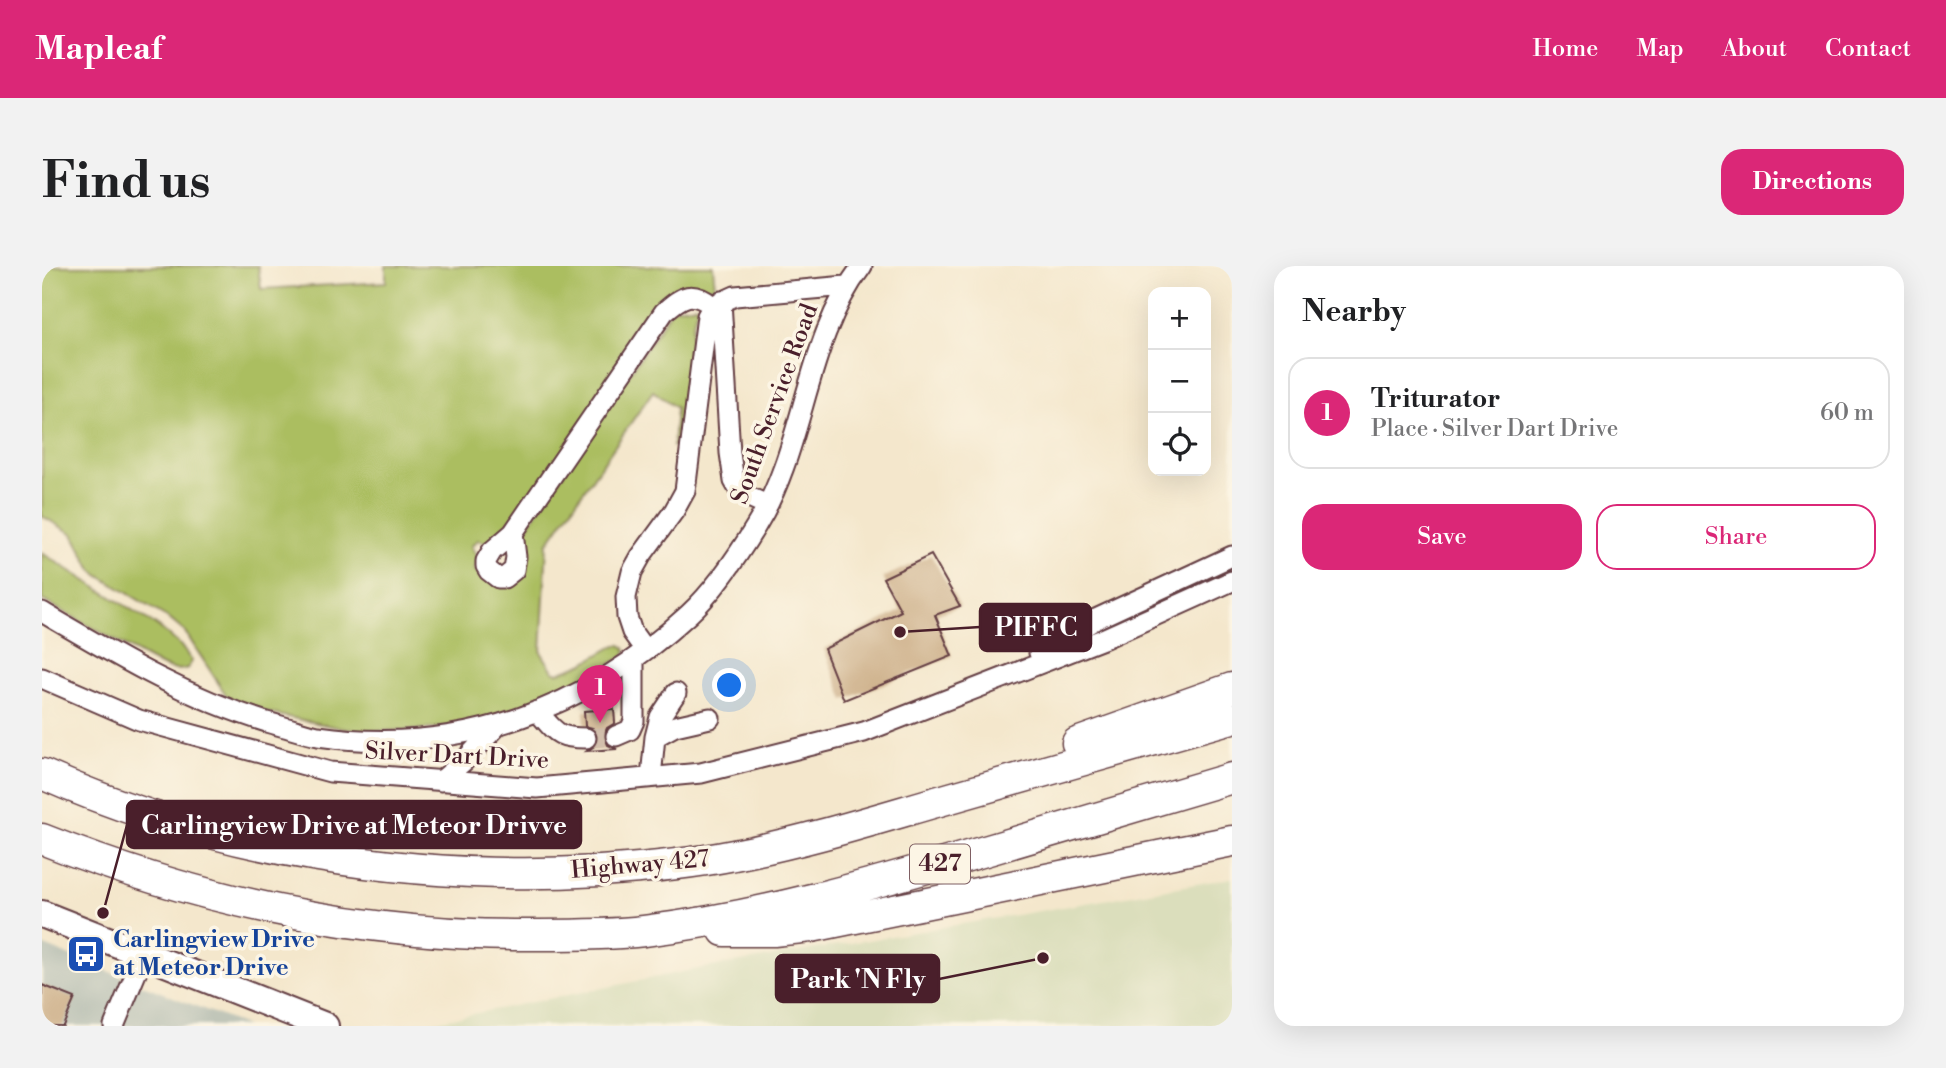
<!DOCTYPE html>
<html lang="en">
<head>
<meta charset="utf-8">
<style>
  :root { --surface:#fff; --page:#f2f2f2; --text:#202124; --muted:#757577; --line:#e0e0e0; --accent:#db2777 }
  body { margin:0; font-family:"Libre Bodoni",serif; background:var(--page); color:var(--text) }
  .controls { position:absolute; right:21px; top:21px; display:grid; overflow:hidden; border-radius:14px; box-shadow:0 7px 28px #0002 }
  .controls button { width:63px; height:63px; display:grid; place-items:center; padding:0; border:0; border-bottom:2px solid var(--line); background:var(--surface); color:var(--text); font:35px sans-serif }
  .you { position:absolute; left:688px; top:420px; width:24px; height:24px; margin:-18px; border:5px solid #fff; border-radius:50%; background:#1a73e8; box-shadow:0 0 0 10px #1a73e833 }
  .badge { display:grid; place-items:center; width:46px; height:46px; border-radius:50%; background:var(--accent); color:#fff; font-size:23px; font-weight:700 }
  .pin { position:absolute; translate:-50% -58px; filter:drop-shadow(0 2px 4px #0008) }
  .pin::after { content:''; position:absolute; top:37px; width:24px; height:21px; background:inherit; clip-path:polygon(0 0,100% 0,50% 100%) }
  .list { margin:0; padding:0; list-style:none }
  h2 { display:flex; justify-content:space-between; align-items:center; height:91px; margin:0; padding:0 28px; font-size:30px }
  h2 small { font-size:23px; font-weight:400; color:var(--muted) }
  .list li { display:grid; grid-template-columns:46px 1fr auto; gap:21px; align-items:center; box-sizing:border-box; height:112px; margin:0 14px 14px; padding:0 14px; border:2px solid var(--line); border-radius:21px }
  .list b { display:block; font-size:26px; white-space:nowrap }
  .list p { margin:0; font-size:23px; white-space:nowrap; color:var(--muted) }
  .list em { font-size:23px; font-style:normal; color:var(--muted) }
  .actions { display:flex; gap:14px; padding:21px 28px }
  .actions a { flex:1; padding:16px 0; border:2px solid var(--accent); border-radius:21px; text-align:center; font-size:24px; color:var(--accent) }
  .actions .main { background:var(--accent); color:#fff }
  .icon { flex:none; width:38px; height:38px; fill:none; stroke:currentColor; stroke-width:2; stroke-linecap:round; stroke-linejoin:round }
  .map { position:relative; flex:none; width:1190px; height:760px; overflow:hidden; border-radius:21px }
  header { display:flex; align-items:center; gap:42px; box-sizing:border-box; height:98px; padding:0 35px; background:var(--accent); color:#fff }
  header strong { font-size:33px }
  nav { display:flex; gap:38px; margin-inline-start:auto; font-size:24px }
  .intro { display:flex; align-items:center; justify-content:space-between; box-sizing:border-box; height:168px; padding:0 42px }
  h1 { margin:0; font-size:49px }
  .button { padding:18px 32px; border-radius:21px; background:var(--accent); color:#fff; font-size:24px; font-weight:700 }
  main { display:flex; gap:42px; padding:0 42px }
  aside { flex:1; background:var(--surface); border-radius:21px; box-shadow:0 7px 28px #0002 }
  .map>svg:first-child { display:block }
</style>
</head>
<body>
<header>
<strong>Mapleaf</strong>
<nav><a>Home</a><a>Map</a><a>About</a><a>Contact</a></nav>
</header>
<div class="intro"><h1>Find us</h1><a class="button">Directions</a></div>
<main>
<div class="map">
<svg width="1190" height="760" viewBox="0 0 1190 760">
  <rect width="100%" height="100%" fill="#fcf5e5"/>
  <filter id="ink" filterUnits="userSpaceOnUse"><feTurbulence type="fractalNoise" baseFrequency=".0143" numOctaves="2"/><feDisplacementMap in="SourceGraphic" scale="14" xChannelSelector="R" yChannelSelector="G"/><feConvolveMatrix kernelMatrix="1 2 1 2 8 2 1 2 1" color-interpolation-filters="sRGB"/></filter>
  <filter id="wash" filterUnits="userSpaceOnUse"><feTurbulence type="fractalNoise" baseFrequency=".00686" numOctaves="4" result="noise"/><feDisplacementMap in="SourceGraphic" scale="28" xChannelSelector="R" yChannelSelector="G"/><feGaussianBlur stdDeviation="1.57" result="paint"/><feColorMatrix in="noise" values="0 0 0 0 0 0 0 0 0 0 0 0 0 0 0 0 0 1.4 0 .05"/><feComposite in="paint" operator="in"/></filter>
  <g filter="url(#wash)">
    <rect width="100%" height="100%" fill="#f4e7cc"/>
    <path fill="#dbdebc" d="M1190,612V760H370L646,705Z"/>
    <path fill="#c1c6b9" d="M0,679L204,760H0Z"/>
    <path fill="#abbe61" stroke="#7a6e46" stroke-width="2" d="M0,0H216L219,23L344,16V0H671L673,21H656L635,31L473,257L449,278L436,274L429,280L436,293L432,304L453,315L472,311L479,271L631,42L656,39L650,61L635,177L631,180L634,142L611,125L505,278L499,386L511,405L516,407L540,398L574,379H579L583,382L584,386L581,391L501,435L448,453L405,461L374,464L338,465L304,463L226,447L186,432L143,366L126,352L56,309L50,304L31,268L0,250Z
      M0,287L117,361L138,379L150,395L146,402C135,406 128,403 118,399L0,334Z"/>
    <g id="blocks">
      <path fill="#cfb28d" d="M889,289L918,340L893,349L910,390L802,434L782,383L859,345L841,312Z
        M572,443L573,457L565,462L562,469L566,479L575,483L545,485L554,479L556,472L551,462L543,460L542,445Z
        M0,719L33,732L21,760H0Z"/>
    </g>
  </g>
  <g filter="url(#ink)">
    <use href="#blocks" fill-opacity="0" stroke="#643d43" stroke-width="2"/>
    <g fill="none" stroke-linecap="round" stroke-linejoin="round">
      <path stroke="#d2bfac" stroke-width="19" stroke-dasharray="19 10" stroke-linecap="butt" d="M544,472L574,470"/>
      <defs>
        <path id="minor" d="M679,35L688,187L692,215L697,224L707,231L725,239
          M471,267L474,291L472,304L462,312H456L447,305L444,300V295L450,285L471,267L622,46C641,29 650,24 671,40
          M0,346C76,391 153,437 239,460C251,463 264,468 276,470C418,490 543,444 647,348C671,326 697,288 714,260C764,180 762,76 820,0
          M603,384L590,366L585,351L584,331L590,306L599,290L632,245L643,225L665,50L671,40L693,30L804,20
          M997,387L1056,352L1190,290
          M0,412L97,454L288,506L495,522L659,507L822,466L1061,373L1190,315
          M495,445C514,466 514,472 544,472
          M574,470L588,464L592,455V394
          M613,471L633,460L668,452
          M609,511L613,471L618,451L634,427
          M399,515L422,495L456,459
          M72,760L102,688"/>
        <path id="major" d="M0,648L283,760"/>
        <path id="highway" d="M1035,477L1190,422
          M0,508C174,585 368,616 558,605C603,602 648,598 692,589C761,576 828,555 894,536C993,508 1091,480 1190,452
          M0,573C158,636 327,671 497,669C532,669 567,669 602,665C717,651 831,618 943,585C1025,561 1107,536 1190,512
          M682,665H732L769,661L1190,575"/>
      </defs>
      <use href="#minor" stroke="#643d43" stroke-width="23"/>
      <use href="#major" stroke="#643d43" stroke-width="30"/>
      <use href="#highway" stroke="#643d43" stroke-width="33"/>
      <use href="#minor" stroke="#fff" stroke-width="19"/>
      <use href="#major" stroke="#fff" stroke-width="26"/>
      <use href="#highway" stroke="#fff" stroke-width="30"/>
    </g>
  </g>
  <defs>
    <symbol id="bus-square" viewBox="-11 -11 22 22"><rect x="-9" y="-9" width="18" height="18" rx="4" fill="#1a4fb4" stroke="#fcf5e5"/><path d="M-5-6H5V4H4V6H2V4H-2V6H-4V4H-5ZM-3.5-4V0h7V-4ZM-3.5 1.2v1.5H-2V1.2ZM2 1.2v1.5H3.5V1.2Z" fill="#fff"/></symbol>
  </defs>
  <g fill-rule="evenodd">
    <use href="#bus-square" x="22" y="666" width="44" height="44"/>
  </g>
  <g text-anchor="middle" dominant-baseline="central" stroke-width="7" stroke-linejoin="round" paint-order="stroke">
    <rect fill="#fcf5e5" stroke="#7f5f63" stroke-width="2" x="868" y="578.5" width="60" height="39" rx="5"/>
    <g font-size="23" font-weight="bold" fill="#4a1f2b">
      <text x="898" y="598">427</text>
    </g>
    <g font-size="24" fill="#4a1f2b" stroke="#fcf5e5">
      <text transform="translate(733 138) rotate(-70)">South Service Road</text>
      <text transform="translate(415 490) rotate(3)">Silver Dart Drive</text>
      <text transform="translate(598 599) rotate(-5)">Highway 427</text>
    </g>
    <g font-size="24" font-weight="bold" fill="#164399" stroke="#fcf5e5" text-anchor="start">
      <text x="71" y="674">Carlingview Drive<tspan x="71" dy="28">at Meteor Drive</tspan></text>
    </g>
  </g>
  <path fill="none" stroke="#4a1f2b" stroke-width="2.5" d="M858 366L938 361M61 647L85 559M1001 692L897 713"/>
  <g fill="#4a1f2b" stroke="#fcf5e5" stroke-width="2.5">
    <circle cx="858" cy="366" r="7"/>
    <circle cx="61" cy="647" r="7"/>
    <circle cx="1001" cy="692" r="7"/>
  </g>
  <g fill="#4a1f2b" stroke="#4a1f2b" stroke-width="2.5">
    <rect x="938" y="338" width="111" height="47" rx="7"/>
    <rect x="85" y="535" width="454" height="47" rx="7"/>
    <rect x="734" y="689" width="163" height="47" rx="7"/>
  </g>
  <g font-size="26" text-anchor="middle" font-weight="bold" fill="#fff">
    <text x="994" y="370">PIFFC</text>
    <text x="312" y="568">Carlingview Drive at Meteor Drivve</text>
    <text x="816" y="722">Park 'N Fly</text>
  </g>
</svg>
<div class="controls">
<button>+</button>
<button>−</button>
<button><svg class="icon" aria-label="locate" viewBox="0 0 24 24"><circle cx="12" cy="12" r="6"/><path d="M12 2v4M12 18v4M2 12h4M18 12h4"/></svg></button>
</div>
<div class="you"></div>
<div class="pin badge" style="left:558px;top:457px">1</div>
</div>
<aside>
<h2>Nearby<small></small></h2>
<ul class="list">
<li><span class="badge">1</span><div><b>Triturator</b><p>Place · Silver Dart Drive</p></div><em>60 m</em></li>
</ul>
<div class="actions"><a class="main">Save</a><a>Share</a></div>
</aside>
</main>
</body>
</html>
